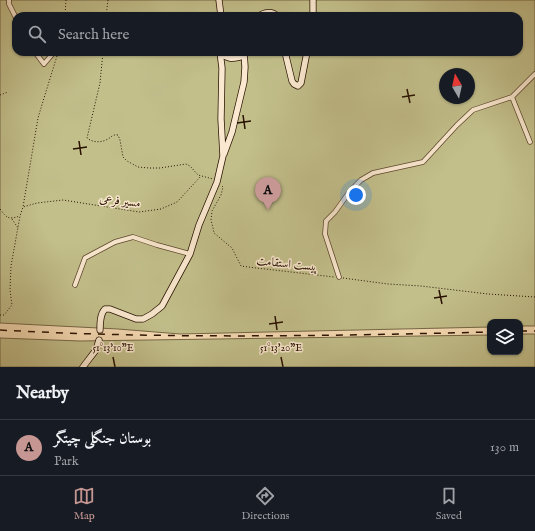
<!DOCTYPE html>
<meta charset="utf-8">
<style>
body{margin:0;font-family:"IM FELL English",Amiri,serif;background:#20242c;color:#f1f3f6}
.controls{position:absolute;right:12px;bottom:12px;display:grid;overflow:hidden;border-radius:8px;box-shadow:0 1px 3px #0004}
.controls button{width:36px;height:36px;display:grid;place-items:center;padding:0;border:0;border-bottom:1px solid #363941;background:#171b24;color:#f1f3f6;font:20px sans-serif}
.compass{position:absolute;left:439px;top:68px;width:36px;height:36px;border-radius:50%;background:#171b24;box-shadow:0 1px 3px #0004;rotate:351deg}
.you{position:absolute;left:356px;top:195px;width:14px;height:14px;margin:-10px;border:3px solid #fff;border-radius:50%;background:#1a73e8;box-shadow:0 0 0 6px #1a73e833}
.badge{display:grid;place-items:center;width:26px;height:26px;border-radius:50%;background:#c59692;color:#111;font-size:13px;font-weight:700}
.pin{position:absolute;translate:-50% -33px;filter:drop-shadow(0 1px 2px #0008)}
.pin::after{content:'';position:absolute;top:21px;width:14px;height:12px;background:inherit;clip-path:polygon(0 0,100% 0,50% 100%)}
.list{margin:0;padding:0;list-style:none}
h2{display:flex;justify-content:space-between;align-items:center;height:52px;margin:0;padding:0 16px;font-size:17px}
h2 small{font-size:13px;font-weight:400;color:#9ea1a6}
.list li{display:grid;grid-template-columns:26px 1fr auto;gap:12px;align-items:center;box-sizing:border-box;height:56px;padding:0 16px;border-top:1px solid #363941}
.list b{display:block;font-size:15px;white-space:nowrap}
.list p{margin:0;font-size:13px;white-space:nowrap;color:#9ea1a6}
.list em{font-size:13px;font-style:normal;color:#9ea1a6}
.icon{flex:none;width:22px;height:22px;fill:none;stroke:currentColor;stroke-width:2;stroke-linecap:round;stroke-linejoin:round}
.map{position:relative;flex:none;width:535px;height:367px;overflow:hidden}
.search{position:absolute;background:#171b24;box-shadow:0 1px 3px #0004;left:12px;right:12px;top:12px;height:44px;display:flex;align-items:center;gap:10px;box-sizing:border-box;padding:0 14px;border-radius:12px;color:#9ea1a6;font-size:15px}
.sheet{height:108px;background:#171b24}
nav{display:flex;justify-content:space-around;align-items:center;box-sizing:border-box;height:56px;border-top:1px solid #363941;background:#171b24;font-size:11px;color:#9ea1a6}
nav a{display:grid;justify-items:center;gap:2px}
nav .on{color:#c59692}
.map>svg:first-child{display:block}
.green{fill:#c2bf8b;stroke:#766846;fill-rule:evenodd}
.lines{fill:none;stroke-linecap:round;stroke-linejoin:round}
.street-casing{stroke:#5d452e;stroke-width:5.5}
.secondary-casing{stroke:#291200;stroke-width:7}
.path{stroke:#291200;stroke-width:1;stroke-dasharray:1 2;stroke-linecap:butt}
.street{stroke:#fae9d0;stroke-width:4}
.secondary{stroke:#fae9d0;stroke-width:5.5}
.rail{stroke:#291200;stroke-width:1.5;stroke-dasharray:7 7;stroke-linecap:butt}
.ticks{fill:none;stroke:#291200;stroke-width:1.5}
.labels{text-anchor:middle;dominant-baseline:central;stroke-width:3;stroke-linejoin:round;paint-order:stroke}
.street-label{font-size:12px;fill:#291200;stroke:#fae9d0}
.ticks-label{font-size:10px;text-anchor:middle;fill:#291200;stroke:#fae9d0;stroke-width:3;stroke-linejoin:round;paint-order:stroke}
</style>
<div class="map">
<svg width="535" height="367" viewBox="0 0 535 367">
<rect width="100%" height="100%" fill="#f8ddb6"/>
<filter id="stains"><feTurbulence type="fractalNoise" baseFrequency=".005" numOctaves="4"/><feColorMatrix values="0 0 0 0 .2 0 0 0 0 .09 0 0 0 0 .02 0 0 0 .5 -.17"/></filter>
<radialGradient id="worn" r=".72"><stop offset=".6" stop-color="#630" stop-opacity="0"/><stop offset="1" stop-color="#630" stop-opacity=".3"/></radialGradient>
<path class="green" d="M0,0H535V326H520V322H490V327L180,334L118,329L0,323ZM16,16H519V52H16ZM445,74H469V98H445Z
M520,334H535V367H0V338L80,341L490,335V352H520Z"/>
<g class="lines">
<defs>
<path id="street" d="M9,0V4L16,18
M35,52L44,64L54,52
M512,97L530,142
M339,277L325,234L326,221L335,212L350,191L361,180L373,173L423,162L457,125L473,110L512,97L535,74
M75,285L85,258L115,242L133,237L157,245L190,254"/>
<path id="secondary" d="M219,0L221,16
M259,16C264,12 272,11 277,16
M313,16V0
M285,52L292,81L294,84L298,86L301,83L307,52
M220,53C228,59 231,59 240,57L244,52
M224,154L232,132L244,82L245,67L244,52
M100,330C100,323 100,314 105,309H110L136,319H143L152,314L162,306L190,254L199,225L217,182L223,156L221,119L222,68L220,52
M83,367L86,363L96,350L99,340"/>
</defs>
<use href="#street" class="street-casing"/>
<use href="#secondary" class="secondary-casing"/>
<path class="path" d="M65,16L66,0
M106,16L108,0
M103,52L100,83L87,138C92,142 99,143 106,140C111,138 112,134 118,135L120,140L123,157L127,161L138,167L149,168H160L186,164L190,166L198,175L213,179
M57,56L44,98L38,118L23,207L37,203L63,200L139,212L161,209L177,202L201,176
M0,95L8,92
M222,186L223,187L221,195L212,211L211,220L213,228L214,233L232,248L241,266L248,267L334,277
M0,209C7,218 8,220 20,216
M12,219L18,228
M343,278L388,284L421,286L488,294L535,297
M0,315H4L12,305L10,290L11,266L20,216L23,207"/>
<use href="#street" class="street"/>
<use href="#secondary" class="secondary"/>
<path class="rail" d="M0,330C163,339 327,336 490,332
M520,331H535"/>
</g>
<path class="ticks" d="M407,89L410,103M402,97L415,95M243,115L245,129M237,123L251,121M79,141L81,155M73,149L87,147M439,290L442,304M434,298L447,296M275,316L277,330M269,324L283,322M113,357L115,367M281,357L283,367"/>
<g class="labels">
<g class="street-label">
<text transform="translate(120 201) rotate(7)">مسیر فرعی</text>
<text transform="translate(287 264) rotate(6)">پیست استقامت</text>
</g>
</g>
<g class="ticks-label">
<text x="113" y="351">51°13'10"E</text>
<text x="281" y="351">51°13'20"E</text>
</g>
<rect width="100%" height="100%" filter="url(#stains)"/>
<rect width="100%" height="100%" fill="url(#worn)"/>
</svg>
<div class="controls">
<button><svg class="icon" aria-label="layers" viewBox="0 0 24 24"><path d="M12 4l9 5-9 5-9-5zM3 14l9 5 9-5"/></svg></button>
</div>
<svg class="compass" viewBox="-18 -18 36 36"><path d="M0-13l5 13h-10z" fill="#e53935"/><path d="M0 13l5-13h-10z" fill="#9ea1a6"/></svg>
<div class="you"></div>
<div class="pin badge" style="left:268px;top:210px">A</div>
<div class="search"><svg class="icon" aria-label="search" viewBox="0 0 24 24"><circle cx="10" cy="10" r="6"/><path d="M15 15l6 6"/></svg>Search here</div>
</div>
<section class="sheet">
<h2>Nearby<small></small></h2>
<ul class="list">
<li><span class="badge">A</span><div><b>بوستان جنگلی چیتگر</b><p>Park</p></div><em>130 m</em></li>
</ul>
</section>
<nav>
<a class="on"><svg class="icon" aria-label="map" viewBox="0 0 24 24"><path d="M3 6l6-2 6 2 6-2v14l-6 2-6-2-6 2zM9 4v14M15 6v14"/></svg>Map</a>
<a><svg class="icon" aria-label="directions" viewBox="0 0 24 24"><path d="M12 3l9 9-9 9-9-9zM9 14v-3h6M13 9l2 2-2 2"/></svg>Directions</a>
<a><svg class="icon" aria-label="saved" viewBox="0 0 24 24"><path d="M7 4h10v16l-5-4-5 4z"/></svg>Saved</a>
</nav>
